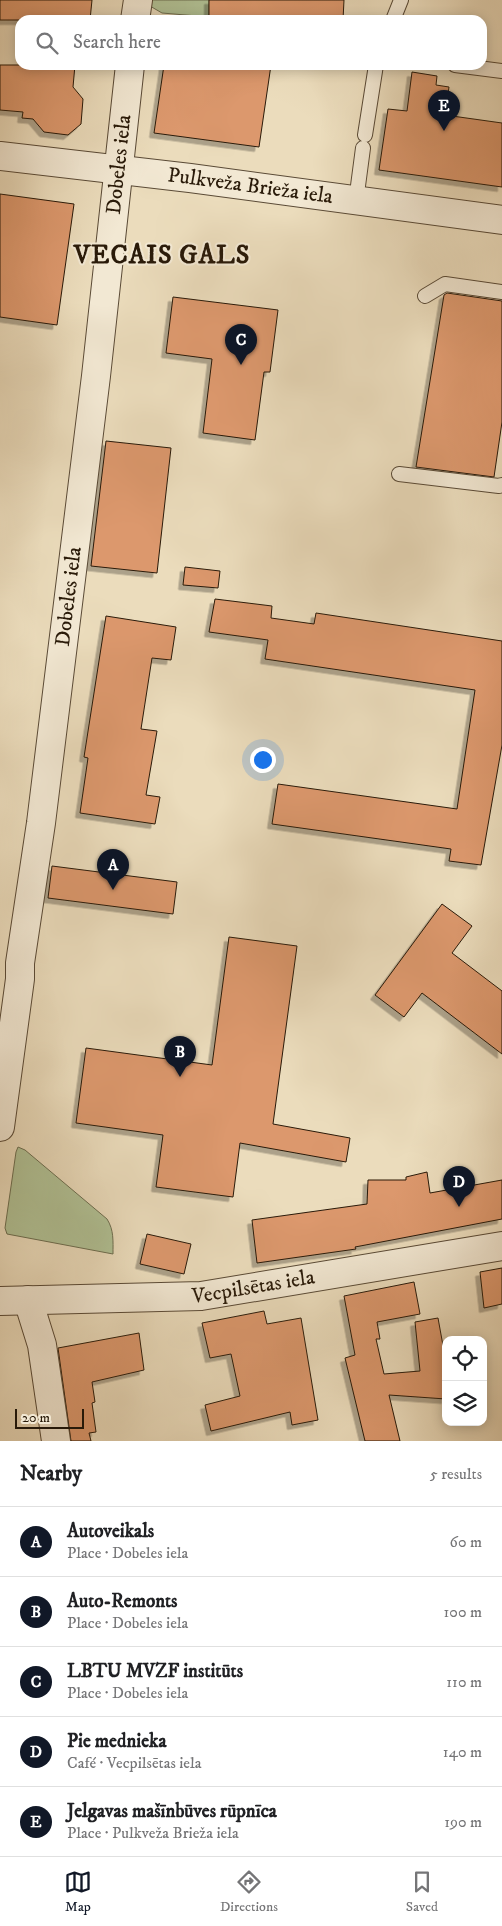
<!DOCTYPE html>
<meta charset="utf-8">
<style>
body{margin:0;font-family:"IM FELL DW Pica",serif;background:#f2f2f2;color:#202124}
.controls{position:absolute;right:15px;bottom:15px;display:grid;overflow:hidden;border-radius:10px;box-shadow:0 2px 12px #0003}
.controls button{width:45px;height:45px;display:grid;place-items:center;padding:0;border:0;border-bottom:1px solid #e0e0e0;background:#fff;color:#202124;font:25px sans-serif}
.scale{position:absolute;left:15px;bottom:12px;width:69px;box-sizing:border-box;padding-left:5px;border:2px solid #291a09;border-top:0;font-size:14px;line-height:18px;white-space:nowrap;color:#291a09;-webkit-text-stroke:4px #f2e8d3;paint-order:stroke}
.you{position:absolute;left:262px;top:759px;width:18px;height:18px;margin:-12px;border:4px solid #fff;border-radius:50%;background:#1a73e8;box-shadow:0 0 0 8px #1a73e833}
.badge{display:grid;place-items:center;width:32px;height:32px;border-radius:50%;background:#111827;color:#fff;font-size:16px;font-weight:700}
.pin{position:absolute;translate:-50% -41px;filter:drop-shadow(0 1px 2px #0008)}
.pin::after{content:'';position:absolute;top:26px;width:18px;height:15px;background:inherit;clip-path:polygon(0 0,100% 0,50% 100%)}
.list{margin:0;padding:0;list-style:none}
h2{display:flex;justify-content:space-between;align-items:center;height:65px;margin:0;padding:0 20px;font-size:21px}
h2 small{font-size:16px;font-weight:400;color:#757577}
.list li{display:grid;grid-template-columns:32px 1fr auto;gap:15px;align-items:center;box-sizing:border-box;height:70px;padding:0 20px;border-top:1px solid #e0e0e0}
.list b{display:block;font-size:19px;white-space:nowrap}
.list p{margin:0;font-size:16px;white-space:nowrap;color:#757577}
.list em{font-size:16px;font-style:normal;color:#757577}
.icon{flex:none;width:28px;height:28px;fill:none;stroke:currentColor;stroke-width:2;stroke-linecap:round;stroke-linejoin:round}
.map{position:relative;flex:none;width:502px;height:1441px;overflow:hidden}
.search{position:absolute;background:#fff;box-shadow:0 2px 12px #0003;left:15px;right:15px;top:15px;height:55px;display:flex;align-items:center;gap:12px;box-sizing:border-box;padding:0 18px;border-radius:15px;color:#757577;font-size:19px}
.sheet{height:415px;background:#fff}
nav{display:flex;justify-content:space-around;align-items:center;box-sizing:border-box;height:70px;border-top:1px solid #e0e0e0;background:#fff;font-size:14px;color:#757577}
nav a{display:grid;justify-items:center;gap:2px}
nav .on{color:#111827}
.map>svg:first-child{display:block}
.green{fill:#b1c296;stroke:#6d6e50}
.building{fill:#dc986d;stroke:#291a09;filter:url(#shadow)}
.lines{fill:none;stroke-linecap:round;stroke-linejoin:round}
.service-casing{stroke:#5a4a36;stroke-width:16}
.minor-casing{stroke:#5a4a36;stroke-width:30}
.tertiary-casing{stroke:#5a4a36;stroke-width:30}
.service{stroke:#f2e8d3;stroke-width:14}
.minor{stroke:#f2e8d3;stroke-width:28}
.tertiary{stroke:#f2e8d3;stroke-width:28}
.labels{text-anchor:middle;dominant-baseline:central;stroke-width:4;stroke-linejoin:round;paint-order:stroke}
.street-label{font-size:21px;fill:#291a09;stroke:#f2e8d3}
.district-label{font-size:26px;font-weight:bold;letter-spacing:1px;fill:#291a09;stroke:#f2e8d3}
</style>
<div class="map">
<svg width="502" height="1441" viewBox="0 0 502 1441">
<defs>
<filter id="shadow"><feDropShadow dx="-4.5" dy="4.5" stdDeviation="0" flood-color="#0004"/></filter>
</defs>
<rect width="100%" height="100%" fill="#ebdcbc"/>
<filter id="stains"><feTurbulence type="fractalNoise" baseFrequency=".004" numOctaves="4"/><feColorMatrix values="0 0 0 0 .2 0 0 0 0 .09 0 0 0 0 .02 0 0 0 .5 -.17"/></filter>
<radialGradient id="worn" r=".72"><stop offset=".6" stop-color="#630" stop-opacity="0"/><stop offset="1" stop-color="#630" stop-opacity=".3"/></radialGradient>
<path class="green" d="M151,0H209V17L162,13L150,6Z
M18,1147L25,1150L107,1219C114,1230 113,1241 113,1254L7,1234L5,1228L16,1152Z"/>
<path class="building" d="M0,0H92L90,20H0Z
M209,0H344L343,20L268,18V20H258L209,17Z
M0,65H75L73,87L83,99L81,124L68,135L44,132L33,119L22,118L23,112L0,110Z
M164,65H271L259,147L154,133Z
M412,72L437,76L436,85L449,87L445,115L502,123V187L379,170L388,109L407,111Z
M0,194L74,204L57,325L0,317Z
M447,293L502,301V422L494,477L416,467L444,295Z
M173,297L278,310L270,372H264L255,440L203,433L212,359L166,353Z
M106,441L171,448L157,573L91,566Z
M185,567L220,571L218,588L183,585Z
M215,599L272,606L271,618L314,624L316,613L502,641V745L481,865L449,861L451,849L272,824L278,784L457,809L475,690L265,659L268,640L209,632Z
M106,616L176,627L171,660L152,658L141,729L157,731L146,795L160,797L155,824L80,813L88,758L84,757Z
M52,866L177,882L173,914L48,898Z
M442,904L472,926L452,953L502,991V1054L422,993L404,1017L375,995Z
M229,937L297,946L273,1124L350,1138L346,1162L240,1143L233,1197L156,1187L163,1135L76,1123L86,1048L212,1065Z
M427,1172L430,1193L502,1180V1219L355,1247L356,1249L257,1263L252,1220L367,1204L368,1180H406V1177Z
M147,1234L191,1244L184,1274L140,1264Z
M502,1268V1304L484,1308L480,1272Z
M414,1282L420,1314L377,1322L380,1339H376L384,1374L420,1371L415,1322L438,1318L446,1362V1399L389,1395L400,1441H365L345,1358L355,1355L344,1296Z
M264,1311L267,1324L301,1318L318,1420L292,1425L290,1412L211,1431L205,1405L240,1396L231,1354L210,1358L202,1323Z
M139,1333L144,1370L92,1382L95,1402L92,1403L96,1432L89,1433L91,1441H71L58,1348Z"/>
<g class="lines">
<defs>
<path id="service" d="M393,20L401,0
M455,65L502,71
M365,135L376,65
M356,201L363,148
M425,296L445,284L502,292
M399,474L499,486L502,485"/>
<g id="minor">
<path d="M28,1300L42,1345L56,1441"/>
<path id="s1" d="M0,1301L201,1296L502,1246"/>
</g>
<g id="tertiary">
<path d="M135,20L138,0"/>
<path id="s2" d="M0,156L190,178L502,220"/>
<path id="s3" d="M0,1127L20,979V963L41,823L96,376L130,65"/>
</g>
</defs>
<use href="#service" class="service-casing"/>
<use href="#minor" class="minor-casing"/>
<use href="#tertiary" class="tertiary-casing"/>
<use href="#service" class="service"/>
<use href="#minor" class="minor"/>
<use href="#tertiary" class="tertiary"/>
</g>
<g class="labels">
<g class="street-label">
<text stroke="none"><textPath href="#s3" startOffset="970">Dobeles iela</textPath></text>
<text stroke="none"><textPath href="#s2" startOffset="252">Pulkveža Brieža iela</textPath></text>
<text stroke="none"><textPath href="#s3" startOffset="535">Dobeles iela</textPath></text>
<text stroke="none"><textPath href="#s1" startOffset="254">Vecpilsētas iela</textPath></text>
</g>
<g class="district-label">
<text x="162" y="255">VECAIS GALS</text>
</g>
</g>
<rect width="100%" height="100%" filter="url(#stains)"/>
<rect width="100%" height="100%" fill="url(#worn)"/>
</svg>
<div class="controls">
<button><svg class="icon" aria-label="locate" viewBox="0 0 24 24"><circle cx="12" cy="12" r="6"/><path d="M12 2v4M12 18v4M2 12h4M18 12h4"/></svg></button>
<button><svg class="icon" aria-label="layers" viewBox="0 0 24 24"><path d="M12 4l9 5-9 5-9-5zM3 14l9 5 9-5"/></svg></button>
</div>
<div class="scale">20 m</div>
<div class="you"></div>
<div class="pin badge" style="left:113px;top:890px">A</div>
<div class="pin badge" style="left:180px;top:1077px">B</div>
<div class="pin badge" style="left:241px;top:365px">C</div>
<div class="pin badge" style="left:459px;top:1207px">D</div>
<div class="pin badge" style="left:444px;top:131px">E</div>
<div class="search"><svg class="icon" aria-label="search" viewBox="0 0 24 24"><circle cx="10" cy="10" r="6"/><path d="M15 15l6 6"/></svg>Search here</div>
</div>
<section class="sheet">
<h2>Nearby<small>5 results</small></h2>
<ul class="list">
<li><span class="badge">A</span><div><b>Autoveikals</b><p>Place · Dobeles iela</p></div><em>60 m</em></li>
<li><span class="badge">B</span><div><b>Auto-Remonts</b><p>Place · Dobeles iela</p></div><em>100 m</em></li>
<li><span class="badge">C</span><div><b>LBTU MVZF institūts</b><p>Place · Dobeles iela</p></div><em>110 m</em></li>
<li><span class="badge">D</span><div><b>Pie mednieka</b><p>Café · Vecpilsētas iela</p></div><em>140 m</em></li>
<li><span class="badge">E</span><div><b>Jelgavas mašīnbūves rūpnīca</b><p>Place · Pulkveža Brieža iela</p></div><em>190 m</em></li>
</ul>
</section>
<nav>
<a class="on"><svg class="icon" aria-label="map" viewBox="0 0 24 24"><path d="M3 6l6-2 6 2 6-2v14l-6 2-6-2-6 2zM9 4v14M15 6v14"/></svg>Map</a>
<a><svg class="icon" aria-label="directions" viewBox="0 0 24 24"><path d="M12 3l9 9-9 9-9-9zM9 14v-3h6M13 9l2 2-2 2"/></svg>Directions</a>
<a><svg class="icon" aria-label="saved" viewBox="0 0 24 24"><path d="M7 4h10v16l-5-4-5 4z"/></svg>Saved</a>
</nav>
